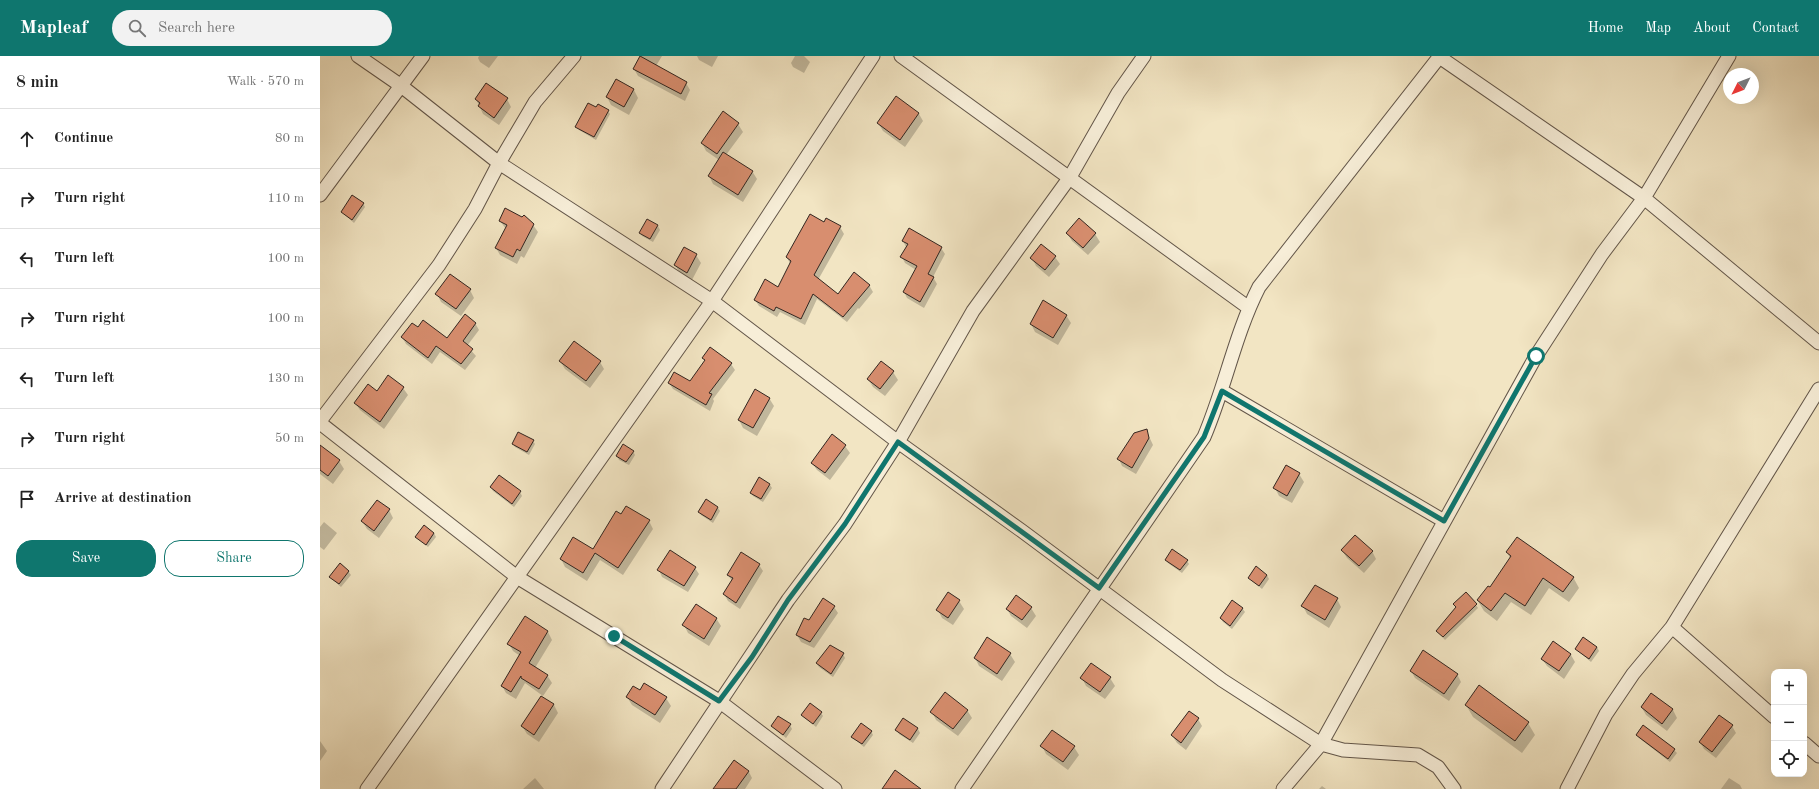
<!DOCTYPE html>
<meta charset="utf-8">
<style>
body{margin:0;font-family:"Old Standard TT",serif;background:#f2f2f2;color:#222}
.controls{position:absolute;right:12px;bottom:12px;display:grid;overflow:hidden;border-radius:8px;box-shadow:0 4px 16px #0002}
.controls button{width:36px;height:36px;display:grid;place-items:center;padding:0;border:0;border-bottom:1px solid #e0e0e0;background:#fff;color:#222;font:20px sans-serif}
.compass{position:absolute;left:1403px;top:12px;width:36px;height:36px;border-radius:50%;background:#fff;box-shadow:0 4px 16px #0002;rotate:228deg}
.stop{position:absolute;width:12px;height:12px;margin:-9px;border:3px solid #0f766e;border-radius:50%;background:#fff}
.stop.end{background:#0f766e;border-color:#fff;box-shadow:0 1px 4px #0008}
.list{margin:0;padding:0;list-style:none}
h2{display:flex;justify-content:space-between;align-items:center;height:52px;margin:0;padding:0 16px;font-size:17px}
h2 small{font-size:13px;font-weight:400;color:#767676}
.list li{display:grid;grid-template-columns:26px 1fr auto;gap:12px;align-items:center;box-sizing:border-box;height:60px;padding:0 16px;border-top:1px solid #e0e0e0}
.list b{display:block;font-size:15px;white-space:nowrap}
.list em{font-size:13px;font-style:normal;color:#767676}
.actions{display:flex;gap:8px;padding:12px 16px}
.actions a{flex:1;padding:9px 0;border:1px solid #0f766e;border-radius:16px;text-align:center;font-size:14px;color:#0f766e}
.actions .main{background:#0f766e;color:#fff}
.icon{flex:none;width:22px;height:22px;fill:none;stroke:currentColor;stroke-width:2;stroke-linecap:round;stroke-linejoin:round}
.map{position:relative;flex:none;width:1499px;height:733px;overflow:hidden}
header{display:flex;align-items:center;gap:24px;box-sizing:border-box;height:56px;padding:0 20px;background:#0f766e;color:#fff}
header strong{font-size:19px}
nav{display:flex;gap:22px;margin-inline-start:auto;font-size:14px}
.search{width:280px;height:36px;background:#f2f2f2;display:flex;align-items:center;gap:10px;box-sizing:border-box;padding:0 14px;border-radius:22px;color:#767676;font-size:15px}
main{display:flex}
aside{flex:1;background:#fff}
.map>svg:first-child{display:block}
.shadow{fill:#0003}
.building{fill:#d88e6f;stroke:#332620}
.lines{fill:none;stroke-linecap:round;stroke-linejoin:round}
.minor-casing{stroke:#635649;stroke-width:15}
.minor{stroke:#f7eed8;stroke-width:13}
.route{stroke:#0f766e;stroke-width:5}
</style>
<header>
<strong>Mapleaf</strong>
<div class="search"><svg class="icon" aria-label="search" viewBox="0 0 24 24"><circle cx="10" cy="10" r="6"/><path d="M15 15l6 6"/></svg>Search here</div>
<nav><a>Home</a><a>Map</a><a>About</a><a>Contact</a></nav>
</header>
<main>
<aside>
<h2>8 min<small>Walk · 570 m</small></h2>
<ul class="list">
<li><svg class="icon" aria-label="ahead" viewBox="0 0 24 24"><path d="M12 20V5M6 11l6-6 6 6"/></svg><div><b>Continue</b></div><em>80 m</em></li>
<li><svg class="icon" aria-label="right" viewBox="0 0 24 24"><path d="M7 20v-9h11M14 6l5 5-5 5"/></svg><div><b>Turn right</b></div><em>110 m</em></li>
<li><svg class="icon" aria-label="left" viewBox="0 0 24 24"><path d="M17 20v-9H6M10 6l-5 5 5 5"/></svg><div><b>Turn left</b></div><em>100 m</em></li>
<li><svg class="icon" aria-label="right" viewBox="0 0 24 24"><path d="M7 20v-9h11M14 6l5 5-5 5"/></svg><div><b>Turn right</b></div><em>100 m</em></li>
<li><svg class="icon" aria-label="left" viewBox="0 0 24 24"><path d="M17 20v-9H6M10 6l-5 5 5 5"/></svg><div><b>Turn left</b></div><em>130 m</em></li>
<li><svg class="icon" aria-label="right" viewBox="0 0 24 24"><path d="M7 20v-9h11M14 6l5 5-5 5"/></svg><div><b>Turn right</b></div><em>50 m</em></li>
<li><svg class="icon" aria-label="arrive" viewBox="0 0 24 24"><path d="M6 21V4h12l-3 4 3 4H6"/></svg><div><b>Arrive at destination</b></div></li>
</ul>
<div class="actions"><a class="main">Save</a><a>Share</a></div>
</aside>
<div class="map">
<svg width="1499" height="733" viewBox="0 0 1499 733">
<rect width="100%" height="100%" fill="#f2e5c3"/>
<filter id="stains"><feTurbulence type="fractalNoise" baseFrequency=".005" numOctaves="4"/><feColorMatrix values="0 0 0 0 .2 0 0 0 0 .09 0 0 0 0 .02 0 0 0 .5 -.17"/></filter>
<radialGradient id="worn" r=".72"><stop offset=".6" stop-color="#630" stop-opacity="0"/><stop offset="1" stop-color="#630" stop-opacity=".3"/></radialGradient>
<path class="shadow" d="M159,0H178L169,12L160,6L158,2Z
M321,0H342L336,10L366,27L370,34L365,45L318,20L314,13Z
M377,0H398L392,11L379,4Z
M475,0H484L490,6L484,17L473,11L471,7Z
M296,24L314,34L318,42L309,59L291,49L287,41Z
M576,42L599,58L603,65L585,91L563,75L558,67Z
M156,43H187L191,51L179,69L163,58Z
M277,52L288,55L290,58L276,84L259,74L257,71Z
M418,68L423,76L406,99L432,115L437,123L423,146L393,128L389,120L399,104L386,95L382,87Z
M43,147L45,151L34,167L22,156Z
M327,164L338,170L340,174L333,186L322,180L320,177Z
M759,164L775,178L780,186L768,199L752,185L747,177Z
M180,165L213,169L218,176L204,202L201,200L197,208L180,199L176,192L186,173Z
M505,167L520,171L524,178L498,224L518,239L549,229L553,236L539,253L538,252L527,266L497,243L485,269L460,256L457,261L439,250L435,244L459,232L470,208L467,201Z
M583,185L621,192L625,198L613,221L617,228L604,252L587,242L584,236L596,214L585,207L582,201L586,191Z
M376,199L381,207L372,224L360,217L355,209Z
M735,201L740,208L729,221L716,210L712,202Z
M150,234L154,242L141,260L121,246L117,238Z
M746,259L751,267L738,289L715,276L711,268Z
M155,267L159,274L147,290L156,300L145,314L120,296L112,308L86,288L82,281L98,273L127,284Z
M383,302L411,308L415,314L393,343L394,345L390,355L353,333L349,327L371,326L385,306Z
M240,305L280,306L284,313L270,332L245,313Z
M573,316L578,324L565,340L553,331L548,323Z
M68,321L83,332L88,339L64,373L40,354L35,347L57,336Z
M449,342L454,350L437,380L423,372L419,364Z
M826,374L833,389L816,418L802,410L799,403Z
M213,385L215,388L209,399L195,391L193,388Z
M525,390L530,397L510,424L497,414L492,407Z
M313,395L315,399L309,409L299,404L297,400Z
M0,400L19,405L24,413L13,428L0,418Z
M979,418L984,426L972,447L959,440L955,432Z
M440,423L450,429L452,432L443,446L433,440L431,437Z
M171,431L200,436L202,440L194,451L173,435Z
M386,444L398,452L400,455L393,467L381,459L379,456Z
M69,454L73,462L59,482L47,473L42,465Z
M302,460L329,465L333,473L303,519L280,504L267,525L245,511L241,503L274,495Z
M4,466L17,477L4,494L0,491V471Z
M114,477L116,481L108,491L96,481Z
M1022,494L1052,495L1056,503L1044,517L1027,502Z
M1187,496L1253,521L1259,532L1249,546L1229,532L1211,559L1191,546L1177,565L1164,555L1158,545L1170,533L1190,502Z
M846,504L867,505L869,508L862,517L848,507Z
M439,509L443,515L420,553L408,545L404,538L412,525L408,519Z
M375,512L379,518L368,536L342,521L339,514Z
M28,515L31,519L21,531L10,521Z
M947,519L949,523L942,533L929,522Z
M1017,543L1021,551L1009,572L987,558L983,550Z
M639,545L644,553L633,569L622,562L618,554Z
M1134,548L1156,549L1158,552L1125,584L1117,575L1136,552Z
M514,551L518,557L494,592L481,586L477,579L489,565Z
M711,552L716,560L707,572L691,560L687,553Z
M922,552L925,556L912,573L903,566L901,562Z
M205,562L228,576L232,584L215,612L227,619L232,627L223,640L205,627L196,643L186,637L182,630L200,600L193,595L189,588Z
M396,562L401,570L389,590L368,577L364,569Z
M1277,591L1279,595L1271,606L1256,593Z
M523,598L525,602L513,621L499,611L497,608Z
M690,598L695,606L682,625L659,610L655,602Z
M1251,599L1255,606L1244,623L1227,610L1222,603Z
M1091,615L1137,618L1141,626L1129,645L1095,622Z
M762,622H790L795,630L785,643L766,630Z
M320,636L346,642L351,650L340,667L312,649L307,641Z
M1332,638L1353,654L1357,662L1347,675L1326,659L1322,652Z
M221,641L234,649L238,657L219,686L207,678L202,670Z
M1146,649L1208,667L1215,679L1202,697L1153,661Z
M647,654L652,662L638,680L616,664L612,656Z
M501,657L503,660L496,671L482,659Z
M878,663L882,670L866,694L857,687L852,679Z
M584,664L598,673L600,677L593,687L579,678L577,674Z
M470,669L472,673L466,682L452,670Z
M1412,670L1416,677L1396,702L1384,693L1380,686Z
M1323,671L1354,694L1357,697L1350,706L1319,682L1317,679Z
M551,675L553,679L544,691L532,681Z
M0,685L7,695L0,705Z
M722,690L754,691L759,699L748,714L726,698Z
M414,705L429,716L432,722L425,733H397Z
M215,722L224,733H203Z
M1409,722L1420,729L1422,733H1401Z
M1002,730L1006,733H999Z"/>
<path class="building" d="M320,0L367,26L361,38L313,13Z
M296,23L314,33L304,51L286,41Z
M166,27L188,42L174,62L158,50L160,47L155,43Z
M576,40L599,57L580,84L557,67Z
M268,47L276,51L278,48L289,54L274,81L255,71Z
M403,55L419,67L397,98L381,87Z
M403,96L433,115L418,139L388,120Z
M32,139L44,147L32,164L21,156Z
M185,152L202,161L204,159L214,168L200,195L197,193L193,201L175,192L187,169L179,165Z
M490,158L504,166L506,162L521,170L494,219L518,238L534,216L550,229L523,261L493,238L481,263L456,251L454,255L434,244L445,223L458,231L471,205L466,201Z
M759,162L776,177L763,192L746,177Z
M327,163L338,169L330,183L319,177Z
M589,172L622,191L608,218L614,221L600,246L583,236L597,210L580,201L588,188L582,185Z
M721,188L736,200L725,214L710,202Z
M364,191L377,198L367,217L354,209Z
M130,218L151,233L136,253L115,238Z
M723,244L747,259L733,282L710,268Z
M145,258L156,267L143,285L153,293L141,308L116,290L108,302L81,281L92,267L98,271L103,264L127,282Z
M254,285L281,305L266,325L239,305Z
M390,291L412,307L389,337L392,338L386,349L348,327L354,316L370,325L385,304L382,302Z
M561,305L574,315L560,333L547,323Z
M68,319L84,331L60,366L34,347L48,328L57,335Z
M435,333L450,342L433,372L418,364Z
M827,373L829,382L812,412L797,403L814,377Z
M198,376L214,384L207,396L192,388Z
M512,378L526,389L505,417L491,407Z
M303,388L314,395L306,406L296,400Z
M0,389L20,404L8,420L0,414Z
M966,409L980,417L967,440L953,432Z
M179,419L201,435L192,448L170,431Z
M439,421L450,428L441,443L430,437Z
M386,443L398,451L391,464L378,456Z
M57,444L70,453L54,475L41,465Z
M306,450L330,464L298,512L275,497L263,517L240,503L253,481L273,493L296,455L301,458Z
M104,469L114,477L106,489L95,481Z
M1035,479L1053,495L1039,510L1021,494Z
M1197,481L1254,521L1243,536L1223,522L1205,550L1185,537L1171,555L1157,544L1168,530L1170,531L1191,500L1186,496Z
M852,493L868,504L860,514L845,504Z
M350,494L376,511L364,530L337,514Z
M421,496L440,508L416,547L403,538L413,522L407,519Z
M20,507L29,515L19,528L9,521Z
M936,510L947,519L939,530L928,522Z
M995,529L1018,542L1005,564L981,550Z
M628,536L640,544L628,562L616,554Z
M1146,536L1157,548L1123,581L1116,575L1136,551L1133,548Z
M696,539L712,551L702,564L686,553Z
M503,542L515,550L490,586L476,579L484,562L489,564Z
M912,544L923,552L910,570L900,562Z
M376,548L397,562L384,583L362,569Z
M205,560L228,575L209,607L228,619L219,633L201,622V620L191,636L181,630L201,596L187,588Z
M667,581L691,597L677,618L654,602Z
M1263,581L1277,591L1269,603L1255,593Z
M1233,585L1251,598L1239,615L1221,603Z
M510,589L524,597L511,618L496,607Z
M1103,594L1138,618L1124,638L1090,615Z
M771,607L791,621L780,636L760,622Z
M324,627L347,641L335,659L306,641L313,630L320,634Z
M1159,629L1209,666L1195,685L1145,649Z
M625,636L648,654L633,673L610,656Z
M1331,637L1353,653L1342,668L1321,651Z
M221,640L234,648L214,679L201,670Z
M490,647L502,656L493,668L481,659Z
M869,655L879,662L861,687L851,679Z
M1399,659L1413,669L1392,696L1379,686Z
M458,660L471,668L463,679L451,670Z
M583,662L598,672L590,684L575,674Z
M541,667L552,675L542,688L531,681Z
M1323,669L1355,693L1348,703L1316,679Z
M732,674L755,690L743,706L720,690Z
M414,704L429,715L416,733H393Z
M575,714L601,733H562Z"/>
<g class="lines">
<defs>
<path id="minor" d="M38,0L80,29L179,107L392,245L578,386L702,475L902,624L1001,688L1023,694L1098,699L1118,711L1134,733
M581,0L929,252
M1118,0L1324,142L1499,287
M0,139L103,0
M902,335L1124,465
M0,365L119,209L155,153L179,107L215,46L254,0
M0,367L197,521L399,645L515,733
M1352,571L1454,661
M1484,687L1499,700
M47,733L392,245L553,0
M342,733L468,544L525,468L578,386L653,255L750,121L798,37L824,0
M642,733L884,381C905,332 915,278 939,231L1120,0
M963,733L1001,688L1216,300L1282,198L1324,142L1409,0
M1247,733L1286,658L1313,618L1352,571L1499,333"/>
</defs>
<use href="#minor" class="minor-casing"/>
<use href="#minor" class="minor"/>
</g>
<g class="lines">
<path class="route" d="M294,580L399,645L432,601L468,544L525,468L578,386L779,532L884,381L902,335L1124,465L1216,300"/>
</g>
<rect width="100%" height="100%" filter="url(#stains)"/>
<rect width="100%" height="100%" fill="url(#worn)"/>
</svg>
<div class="controls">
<button>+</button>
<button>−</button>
<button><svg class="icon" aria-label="locate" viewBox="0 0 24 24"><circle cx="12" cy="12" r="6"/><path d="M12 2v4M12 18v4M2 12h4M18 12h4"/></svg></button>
</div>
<svg class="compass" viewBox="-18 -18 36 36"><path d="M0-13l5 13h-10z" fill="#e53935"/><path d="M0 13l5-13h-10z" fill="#767676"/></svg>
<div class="stop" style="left:1216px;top:300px"></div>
<div class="stop end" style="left:294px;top:580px"></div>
</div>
</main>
